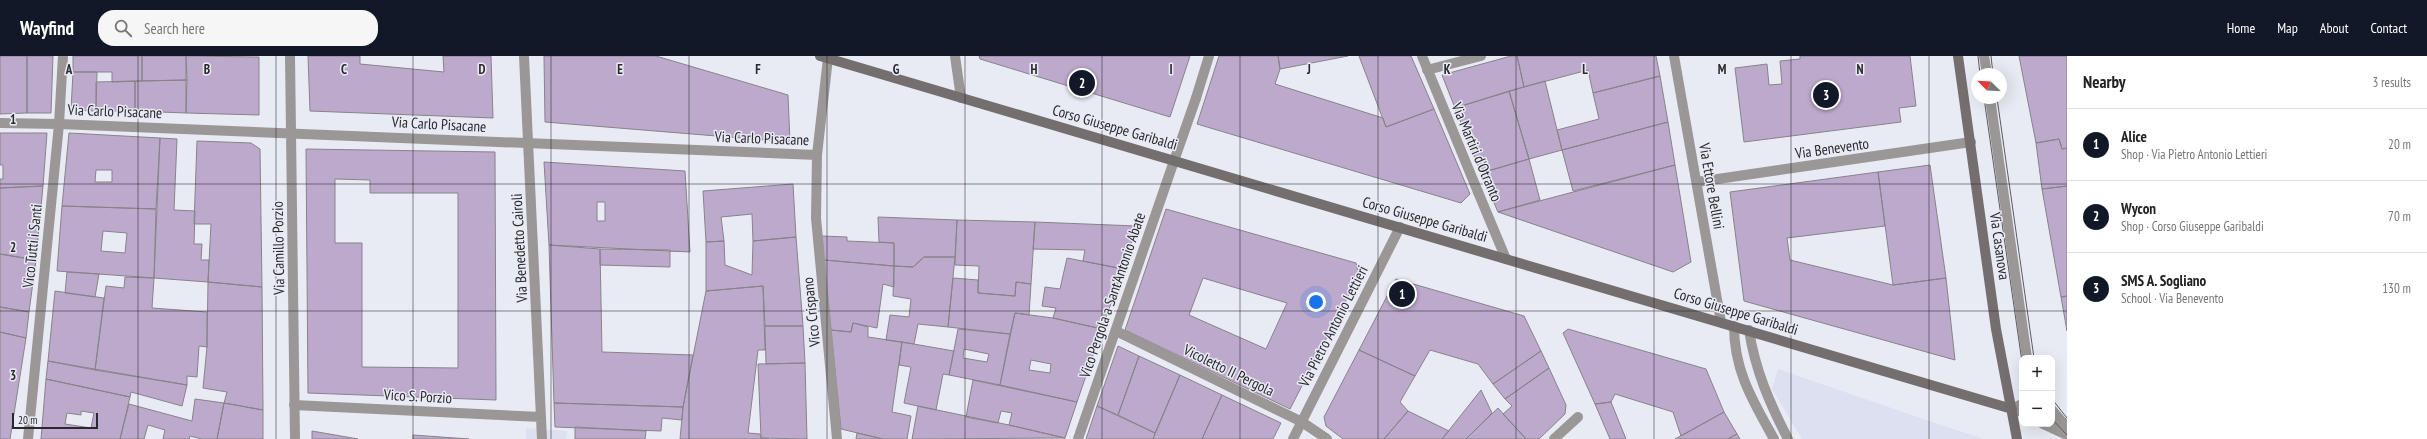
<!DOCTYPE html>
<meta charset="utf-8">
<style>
body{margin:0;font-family:"PT Sans Narrow",sans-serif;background:#f6f6f6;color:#222}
.controls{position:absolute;right:12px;bottom:12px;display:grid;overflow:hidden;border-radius:8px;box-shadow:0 4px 16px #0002}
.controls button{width:36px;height:36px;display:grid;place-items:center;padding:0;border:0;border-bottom:1px solid #e0e0e0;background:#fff;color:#222;font:20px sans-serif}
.compass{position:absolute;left:1971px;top:12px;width:36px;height:36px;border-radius:50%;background:#fff;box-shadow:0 4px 16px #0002;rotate:294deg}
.scale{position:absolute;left:12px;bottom:10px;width:86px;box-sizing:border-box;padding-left:4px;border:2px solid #29292d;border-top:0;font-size:11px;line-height:14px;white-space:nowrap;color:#29292d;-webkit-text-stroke:3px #e9ebf4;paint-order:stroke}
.you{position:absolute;left:1316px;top:246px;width:14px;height:14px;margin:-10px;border:3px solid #fff;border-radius:50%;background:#1a73e8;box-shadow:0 0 0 6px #1a73e833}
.badge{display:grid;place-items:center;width:26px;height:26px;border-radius:50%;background:#111827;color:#fff;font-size:13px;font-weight:700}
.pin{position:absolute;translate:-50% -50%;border:2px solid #fff;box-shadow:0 1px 4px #0006}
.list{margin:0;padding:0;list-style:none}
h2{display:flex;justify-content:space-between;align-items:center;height:52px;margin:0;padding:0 16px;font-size:17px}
h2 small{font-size:13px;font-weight:400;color:#767676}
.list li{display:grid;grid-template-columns:26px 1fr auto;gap:12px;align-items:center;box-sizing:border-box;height:72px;padding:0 16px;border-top:1px solid #e0e0e0}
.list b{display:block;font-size:15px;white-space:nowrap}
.list p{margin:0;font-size:13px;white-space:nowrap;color:#767676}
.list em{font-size:13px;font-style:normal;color:#767676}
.icon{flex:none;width:22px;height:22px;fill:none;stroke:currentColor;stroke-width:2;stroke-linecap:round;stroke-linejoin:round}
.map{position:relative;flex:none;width:2067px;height:383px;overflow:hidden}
header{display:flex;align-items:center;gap:24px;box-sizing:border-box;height:56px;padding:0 20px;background:#111827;color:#fff}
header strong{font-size:19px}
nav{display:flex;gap:22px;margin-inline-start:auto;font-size:14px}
.search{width:280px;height:36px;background:#f6f6f6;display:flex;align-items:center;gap:10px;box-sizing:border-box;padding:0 14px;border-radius:16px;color:#767676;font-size:15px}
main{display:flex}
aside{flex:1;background:#fff}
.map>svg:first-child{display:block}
.built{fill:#dce0f0}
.building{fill:#bda9cc;stroke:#87838a;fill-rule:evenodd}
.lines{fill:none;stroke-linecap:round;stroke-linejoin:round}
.service{stroke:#9b9797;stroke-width:10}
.pedestrian{stroke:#9b9797;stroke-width:10}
.minor{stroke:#9b9797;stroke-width:10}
.tertiary{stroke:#9b9797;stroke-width:10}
.secondary{stroke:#756e6f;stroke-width:10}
.tram{stroke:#5b5c61;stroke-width:1}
.grid{fill:none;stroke:#29292d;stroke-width:1;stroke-opacity:0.55}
.labels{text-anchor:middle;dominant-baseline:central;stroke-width:3;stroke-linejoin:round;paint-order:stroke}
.street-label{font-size:15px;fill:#29292d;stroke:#e9ebf4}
.grid-label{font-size:13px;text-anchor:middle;font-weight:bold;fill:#29292d;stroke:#e9ebf4;stroke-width:3;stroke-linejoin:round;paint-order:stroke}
</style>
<header>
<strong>Wayfind</strong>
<div class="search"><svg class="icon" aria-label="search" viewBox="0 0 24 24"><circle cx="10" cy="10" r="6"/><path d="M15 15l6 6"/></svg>Search here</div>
<nav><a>Home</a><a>Map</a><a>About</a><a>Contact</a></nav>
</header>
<main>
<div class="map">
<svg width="2067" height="383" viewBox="0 0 2067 383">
<rect width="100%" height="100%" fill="#e9ebf4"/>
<path class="built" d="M1778,313L1932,366L1984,383H1802L1772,333Z
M526,372L567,375L566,383H526Z"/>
<path class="building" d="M0,0H27V57L0,58Z
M27,0H53L51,57H27Z
M73,0H142V25L112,26V16H73Z
M142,0H186L187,24L142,25Z
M186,0L259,1V59L186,57Z
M308,0H360V8L444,16L443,0H491L493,62L310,55Z
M544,0H656L788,39L790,86L545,66Z
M979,0H1190L1170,61L980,3Z
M1219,0H1278L1280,13L1275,28L1383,62L1386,71L1434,53L1470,138L1461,147L1197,68Z
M1278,0H1348L1280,13Z
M1359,0H1411L1434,53L1386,71Z
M1511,0H1517L1524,31L1455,52L1442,19Z
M1517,0H1656L1660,20L1593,37L1588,14L1524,31Z
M1800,0H1910L1916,50L1899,52L1901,66L1744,86L1735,12L1767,8L1769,29L1782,28L1780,5L1800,3Z
M2019,0H2067V92L2062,93L2059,83L2036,87Z
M73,16H97L96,55L71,54Z
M1660,20L1668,66L1562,94L1557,74L1599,63L1593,37Z
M187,24L186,57L135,55V25Z
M135,25V55H96V26Z
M1545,25L1562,94L1529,103L1509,35Z
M1509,35L1529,103L1481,117L1455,52Z
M1668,66L1675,109L1573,135L1562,94Z
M0,77H47L43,130L0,132V123H3V109H0Z
M69,77L160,82L156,153L62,150ZM96,114H112V126H95Z
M160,82L177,83L174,154L195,155L194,188H202L201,204H209L208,226L154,222Z
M2059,83L2062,93L2067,92V130L2042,133L2036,87Z
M197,85L251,87L260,93L262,231L208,226L211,168H194Z
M306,93L495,96L496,344L308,337Z
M1529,103L1540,144L1498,156L1481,117Z
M544,106L685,115L690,196L549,189ZM597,146H605V165H597Z
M1675,109L1691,206L1673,216L1498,156Z
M1930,109L1946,222L1893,229L1878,116Z
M1878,116L1885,170L1787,182L1790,204L1893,229L1946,222L1955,304L1744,245L1730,136Z
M335,123L370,124V137H458V312L362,311V187H335Z
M793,128L796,181L753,185L752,158L721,161L724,185L706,186L703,135Z
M43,130L36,204L0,198V132Z
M2067,130V240L2061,241L2042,133Z
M62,150L156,153L154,222L57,215ZM103,175L127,177L125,197L101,195Z
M1166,153L1356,207L1359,219L1290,353L1125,274ZM1203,222L1287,247L1266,293L1189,259Z
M878,161L957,164L955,201H924L913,211L894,210V187L879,186Z
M957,164L1035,166L1031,228L1016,226L1015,240L978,237L979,210L955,209Z
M1035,166L1137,170L1123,213L1083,205L1085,194L1033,193Z
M822,180L847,181V185L894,187V210L824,204Z
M796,181L803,270H765L763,230L706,235V186L724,185L725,209L752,219L753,185Z
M549,189L600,193L602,296L693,299L683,351L554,347Z
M600,193L670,194V211L600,209Z
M0,198L36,204L29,256L0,251Z
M924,201H955L948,271L918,268L914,288L886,284L890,259L909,261L911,243L893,240L894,210L913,211Z
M1067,202L1123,213L1102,273L1053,262L1056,252L1042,250L1045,231L1060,233Z
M824,204L894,210V231L883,228L877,272L853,267L851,276L831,274Z
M67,216L99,218L95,241L65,237Z
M125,221L154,222L152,252L207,256V291L199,290L197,321L187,320V329L95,314L106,230L124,232Z
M953,222L978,224V237L1015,240L1016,226L1031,228L1029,259L1015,257L1010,278L948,271Z
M1396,223L1524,260L1541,295L1493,328L1478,308L1430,294L1415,320L1359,294Z
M208,226L262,231L263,354L224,347L227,336L203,332L207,291Z
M763,230L765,294H758L748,377L760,378L761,382L769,383H680L683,351L706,235Z
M55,235L104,242L95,314L48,305Z
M2067,240V275L2061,241Z
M0,251L29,256L26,282L0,276Z
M1015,257L1053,262L1102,273L1077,346L1000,329ZM1031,304L1051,308L1050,317L1029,314Z
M853,267L868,271V281L902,286L892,356L911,360L907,383H883L841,373L831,274L851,276Z
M765,270H803L805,307L766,308Z
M958,273L1010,278L1000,329L949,319ZM964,293L989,298L987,306L963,302Z
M1568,273L1706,313L1724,356L1681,380L1673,356L1615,338L1611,346L1595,348L1563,277Z
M0,276L26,282L10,383H0Z
M902,286L954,295L949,319L943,318L936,354L904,347L911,311L899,309Z
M1118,290L1139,300L1118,359L1097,350Z
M1359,294L1415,320L1400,346L1408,355L1384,383H1343L1326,370L1324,361Z
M1541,295L1549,312L1505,343L1493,328Z
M1139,300L1180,319L1155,377L1118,359Z
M48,305L187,329L182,350L131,336L130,341L46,323Z
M805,307L807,383L761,382L758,308Z
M1549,312L1566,349L1565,358L1539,383H1526L1503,358L1512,350L1505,343Z
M1180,319L1222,339L1202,383H1153Z
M46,323L130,341L120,383H41ZM81,355L94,357L91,372L65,368L67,357L81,359Z
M973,324L1077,346L1065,382L1009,369L1012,357L1001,355L998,367L966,361Z
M1481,334L1492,357L1466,383H1442Z
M1222,339L1281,367L1273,383H1202Z
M195,343L224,347L217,383H202L190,380L189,383H163L165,374L148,369L144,383H120L129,348L192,365Z
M1611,346L1626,383H1610L1595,348Z
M224,347L263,354V383H217Z
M554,347L683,351L682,364L662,362L661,375L555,371Z
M918,350L1009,369L1065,382L912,383Z
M1097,350L1155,377L1153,383H1086Z
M1498,352L1526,383H1469L1467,382Z
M1408,355L1449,375L1442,383H1384Z
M1724,356L1737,378L1728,383H1675Z
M575,371L646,375L645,383H575Z
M312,375L358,383H312Z
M857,377L883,383H856Z
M1737,378L1740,383H1728Z
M413,379L469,383H413Z"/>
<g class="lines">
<path class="service" d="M1422,0L1478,136
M1984,0L1987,18
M1427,14L1481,0
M1196,42L1209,0
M1990,42L2027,302
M0,67L59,68
M1734,270C1734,315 1753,345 1774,383
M1749,274C1755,314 1770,348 1788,383
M1116,275L1302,366L1327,383
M2012,353L2022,348
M2052,354L2065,369
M2043,368L2067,379
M28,383L59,68L63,0
M1078,383L1174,105
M1554,383L1578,361"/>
<path class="pedestrian" d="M524,0L542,383
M817,99L816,162L837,383
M1174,105L1196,42
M1478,136L1506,203
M294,349L541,361"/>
<path class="minor" d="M290,0L295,383
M955,0L961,42
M1674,0L1721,266
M59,68L817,99L828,2
M1697,126L1971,86
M1293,383L1400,171"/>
<path class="tertiary" d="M2012,353L2022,356
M2052,364L2067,368"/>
<path class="secondary" d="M820,0L2012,353
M1958,0L1996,273L2017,383"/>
<path class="tram" d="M1978,0L1980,18
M1991,0L1993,18
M1984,42L2022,306
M1997,42L2034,302
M2052,343L2067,362
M2052,363L2067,379"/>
</g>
<path class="grid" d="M138,0V383M276,0V383M413,0V383M551,0V383M689,0V383M827,0V383M965,0V383M1102,0V383M1240,0V383M1378,0V383M1516,0V383M1654,0V383M1791,0V383M1929,0V383M0,128H2067M0,255H2067"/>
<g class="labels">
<g class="street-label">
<text transform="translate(115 55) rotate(2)">Via Carlo Pisacane</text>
<text transform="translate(439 68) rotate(3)">Via Carlo Pisacane</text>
<text transform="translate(1115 71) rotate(16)">Corso Giuseppe Garibaldi</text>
<text transform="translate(762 82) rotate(2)">Via Carlo Pisacane</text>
<text transform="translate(1832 92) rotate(-8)">Via Benevento</text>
<text transform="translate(1477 96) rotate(67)">Via Martiri d'Otranto</text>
<text transform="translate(1712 130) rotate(80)">Via Ettore Bellini</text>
<text transform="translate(1425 163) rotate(16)">Corso Giuseppe Garibaldi</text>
<text transform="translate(32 190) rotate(-84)">Vico Tutti i Santi</text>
<text transform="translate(2000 190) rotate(82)">Via Casanova</text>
<text transform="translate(278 192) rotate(-91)">Via Camillo Porzio</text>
<text transform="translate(519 192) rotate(-93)">Via Benedetto Cairoli</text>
<text transform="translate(1112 239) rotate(-71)">Vico Pergola a Sant'Antonio Abate</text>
<text transform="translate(1736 255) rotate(17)">Corso Giuseppe Garibaldi</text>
<text transform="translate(811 256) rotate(-96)">Vico Crispano</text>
<text transform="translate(1333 270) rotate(-63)">Via Pietro Antonio Lettieri</text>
<text transform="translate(1229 314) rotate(26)">Vicoletto II Pergola</text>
<text transform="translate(418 340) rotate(3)">Vico S. Porzio</text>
</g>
</g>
<g class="grid-label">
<text x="69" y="18">A</text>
<text x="207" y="18">B</text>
<text x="344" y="18">C</text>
<text x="482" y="18">D</text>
<text x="620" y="18">E</text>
<text x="758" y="18">F</text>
<text x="896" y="18">G</text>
<text x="1034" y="18">H</text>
<text x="1171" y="18">I</text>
<text x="1309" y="18">J</text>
<text x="1447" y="18">K</text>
<text x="1585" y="18">L</text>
<text x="1722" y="18">M</text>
<text x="1860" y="18">N</text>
<text x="13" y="68">1</text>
<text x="13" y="196">2</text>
<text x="13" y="324">3</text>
</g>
</svg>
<div class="controls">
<button>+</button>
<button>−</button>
</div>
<svg class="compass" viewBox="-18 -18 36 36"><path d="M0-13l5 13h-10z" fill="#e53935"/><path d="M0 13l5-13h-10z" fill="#767676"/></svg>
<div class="scale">20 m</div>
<div class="you"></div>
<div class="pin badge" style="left:1402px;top:238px">1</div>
<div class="pin badge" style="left:1082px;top:27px">2</div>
<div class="pin badge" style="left:1826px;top:39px">3</div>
</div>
<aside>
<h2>Nearby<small>3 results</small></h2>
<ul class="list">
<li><span class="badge">1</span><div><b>Alice</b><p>Shop · Via Pietro Antonio Lettieri</p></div><em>20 m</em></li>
<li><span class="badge">2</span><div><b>Wycon</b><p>Shop · Corso Giuseppe Garibaldi</p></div><em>70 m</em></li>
<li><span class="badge">3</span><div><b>SMS A. Sogliano</b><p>School · Via Benevento</p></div><em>130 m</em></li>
</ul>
</aside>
</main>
